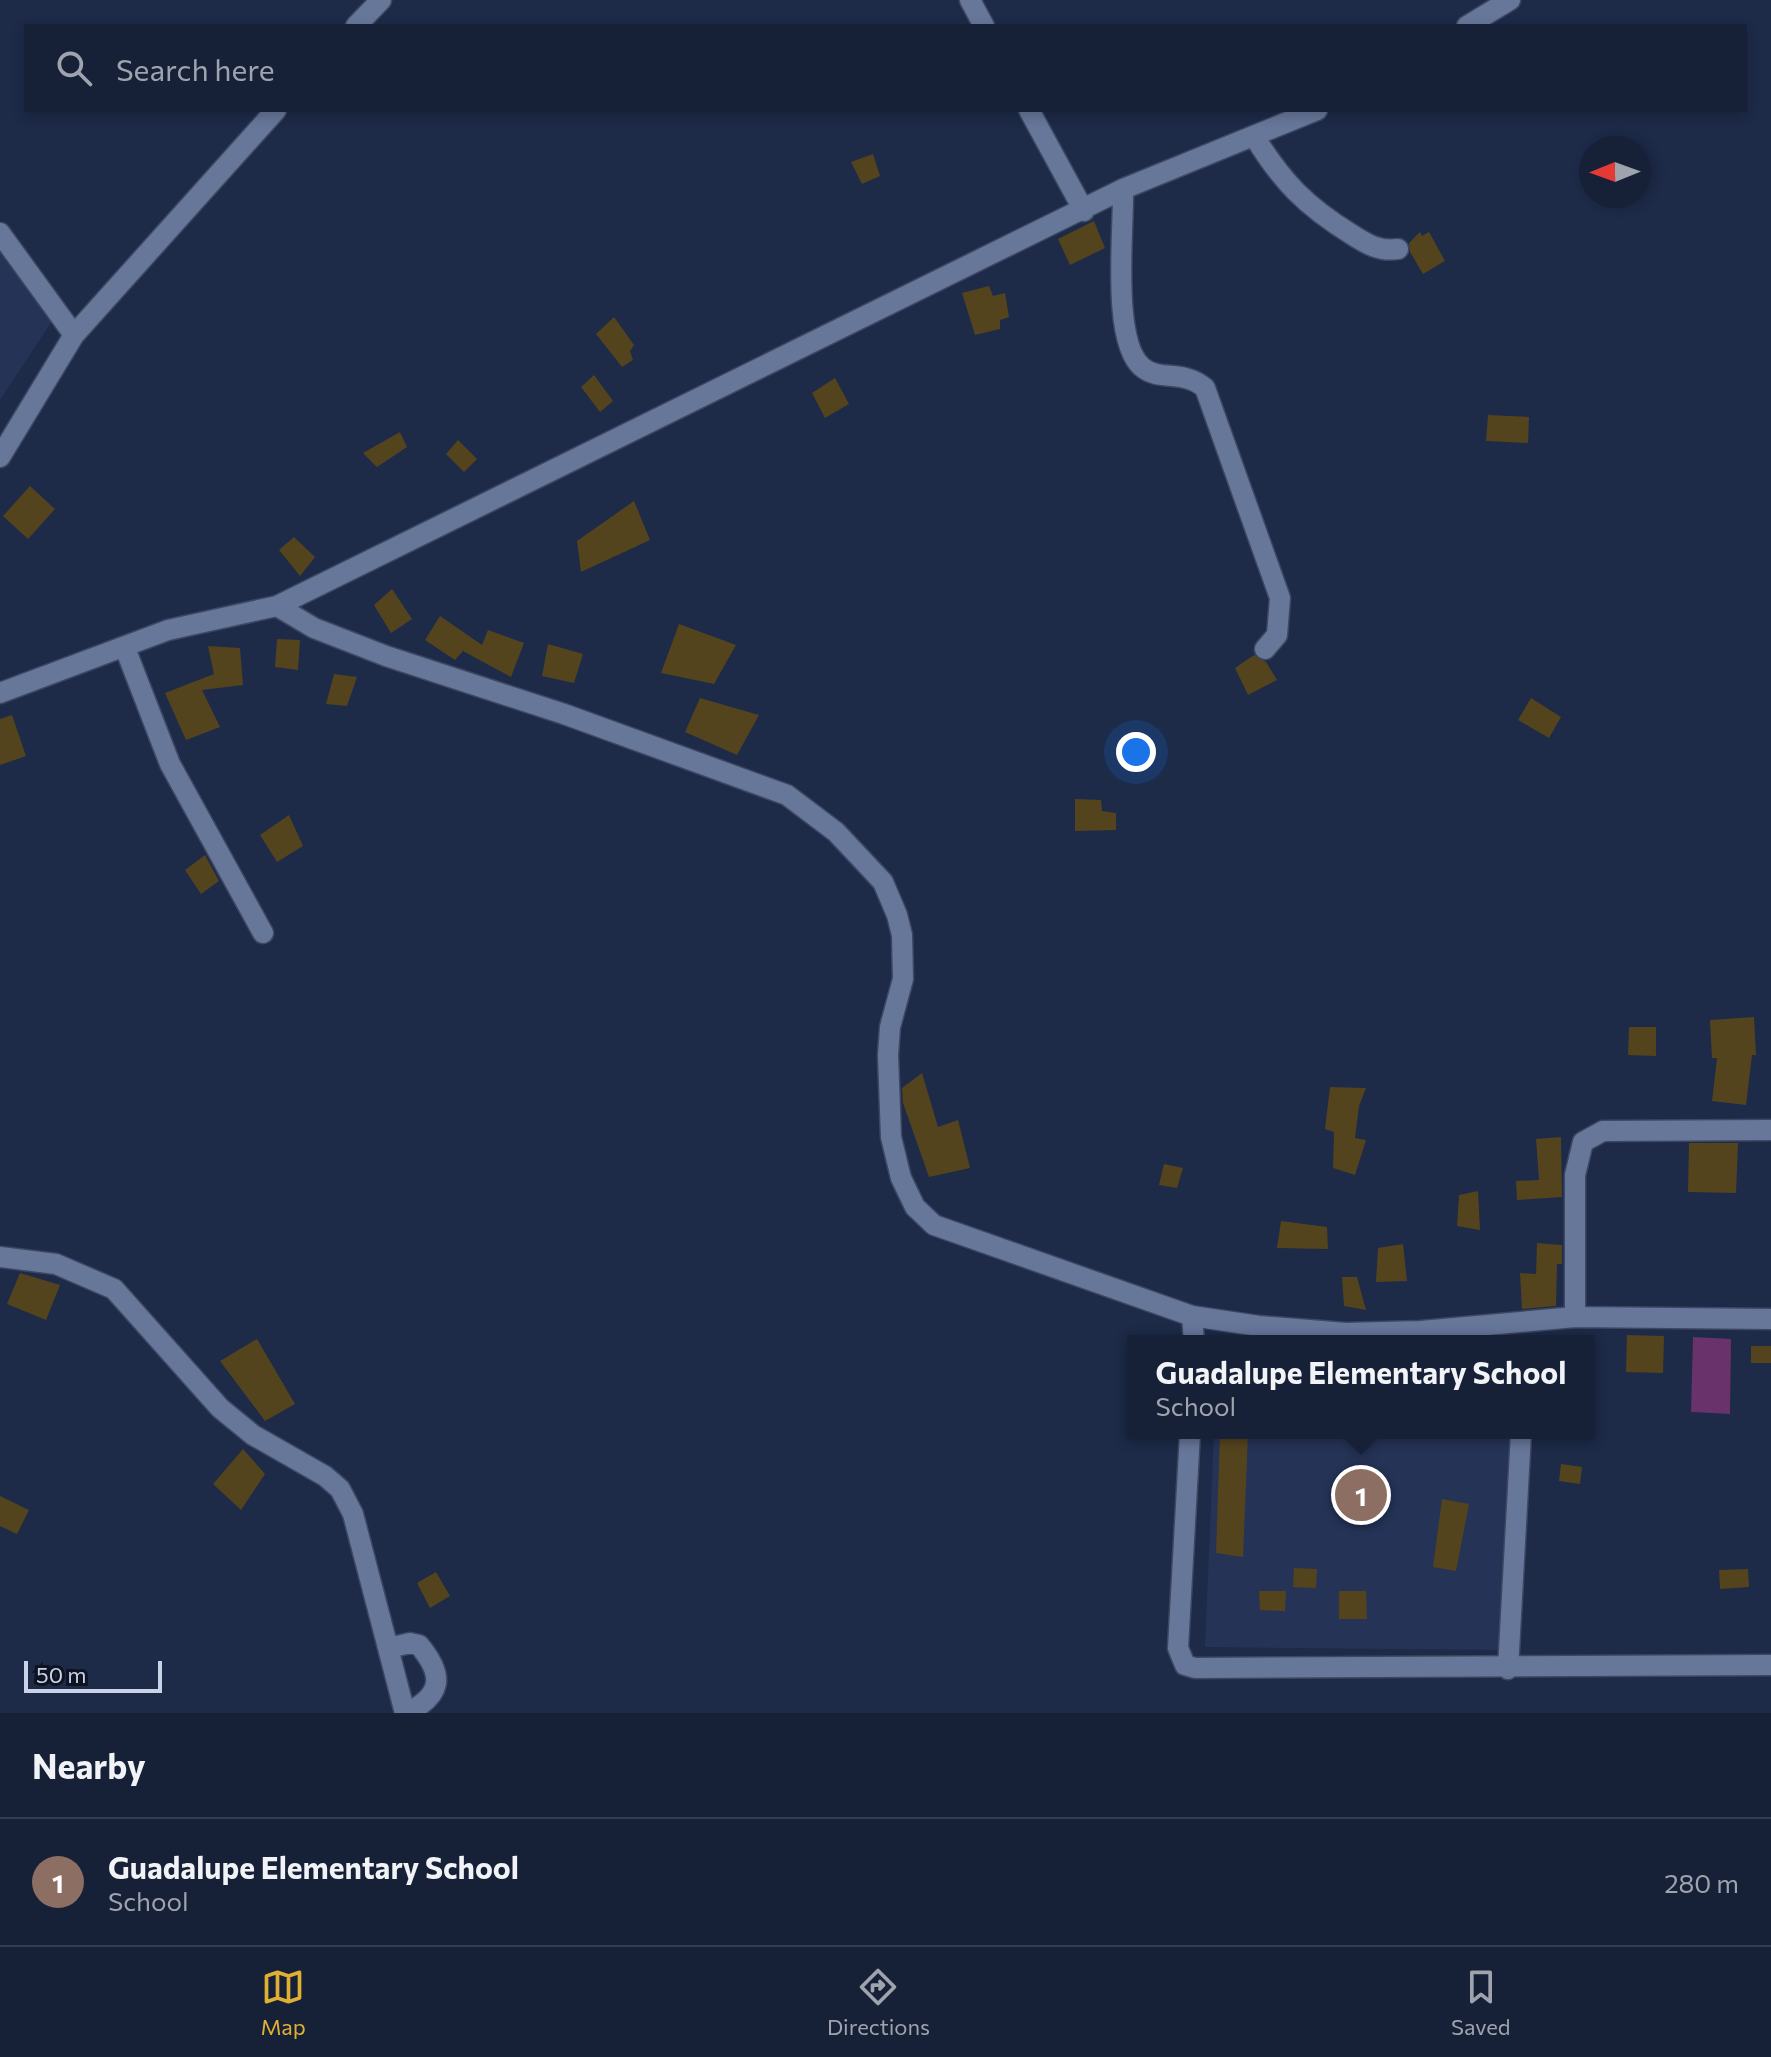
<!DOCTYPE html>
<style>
body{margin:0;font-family:Commissioner,sans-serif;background:#1f283e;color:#f1f3f6}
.compass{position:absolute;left:1579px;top:136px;width:72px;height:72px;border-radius:50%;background:#162036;box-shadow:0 4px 12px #0003;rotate:269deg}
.scale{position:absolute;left:24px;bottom:20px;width:138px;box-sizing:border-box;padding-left:8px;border:4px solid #c9d2e6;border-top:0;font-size:22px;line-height:28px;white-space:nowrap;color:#c9d2e6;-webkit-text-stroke:6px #0d1321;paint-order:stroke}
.you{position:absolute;left:1136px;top:752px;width:28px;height:28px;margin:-20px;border:6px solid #fff;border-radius:50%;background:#1a73e8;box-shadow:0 0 0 12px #1a73e833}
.badge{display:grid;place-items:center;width:52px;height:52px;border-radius:50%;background:#e0b034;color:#fff;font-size:26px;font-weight:700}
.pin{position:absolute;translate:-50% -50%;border:4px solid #fff;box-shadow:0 2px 8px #0006}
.popup{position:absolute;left:1127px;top:1335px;width:468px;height:104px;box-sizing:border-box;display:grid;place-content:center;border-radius:0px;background:#162036;filter:drop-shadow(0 2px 6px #0005);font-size:26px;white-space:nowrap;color:#9ea3ad}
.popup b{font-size:30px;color:#f1f3f6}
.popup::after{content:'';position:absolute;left:50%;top:100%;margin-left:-16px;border:16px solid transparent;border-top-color:#162036}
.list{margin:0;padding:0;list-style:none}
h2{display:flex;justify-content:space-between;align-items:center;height:104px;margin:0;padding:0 32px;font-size:34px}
h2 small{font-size:26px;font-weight:400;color:#9ea3ad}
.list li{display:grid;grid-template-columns:52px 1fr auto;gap:24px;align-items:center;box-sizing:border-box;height:128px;padding:0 32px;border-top:2px solid #353e51}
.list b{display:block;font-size:30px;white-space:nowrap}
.list p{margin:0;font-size:26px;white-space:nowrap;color:#9ea3ad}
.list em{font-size:26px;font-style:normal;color:#9ea3ad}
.icon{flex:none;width:44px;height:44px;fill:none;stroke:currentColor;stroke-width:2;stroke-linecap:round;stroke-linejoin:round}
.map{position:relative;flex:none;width:1771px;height:1713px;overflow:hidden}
.search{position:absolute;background:#162036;box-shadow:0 4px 12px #0003;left:24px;right:24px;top:24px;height:88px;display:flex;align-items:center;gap:20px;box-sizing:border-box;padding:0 28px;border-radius:0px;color:#9ea3ad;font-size:30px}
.sheet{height:232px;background:#162036}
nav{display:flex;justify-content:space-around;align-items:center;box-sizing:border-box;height:112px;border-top:2px solid #353e51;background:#162036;font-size:22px;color:#9ea3ad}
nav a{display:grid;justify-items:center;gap:4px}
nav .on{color:#e0b034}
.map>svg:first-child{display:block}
.built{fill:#253357}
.green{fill:#69326a}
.building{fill:#54441e}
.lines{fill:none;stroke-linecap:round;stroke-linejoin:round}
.minor-casing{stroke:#3d4761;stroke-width:23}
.minor{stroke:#67779a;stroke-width:20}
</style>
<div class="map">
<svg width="1771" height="1713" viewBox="0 0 1771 1713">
<rect width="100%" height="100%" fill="#1d2a48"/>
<path class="built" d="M0,248L54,318L0,400Z
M1214,1433H1513L1507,1650L1205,1647Z"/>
<path class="green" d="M1693,1337L1731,1339L1730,1414L1691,1412Z"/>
<path class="building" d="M873,154L880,176L862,184L851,162Z
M1094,221L1105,248L1070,265L1058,239Z
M1420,232L1422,236L1429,232L1445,261L1423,274L1410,252L1409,243Z
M989,286L993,296L1005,293L1009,317L1000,320V329L975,335L962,293Z
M614,317L634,345L630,351L633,360L622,367L596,334Z
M594,375L613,401L600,412L581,387Z
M835,378L849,404L825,418L812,393Z
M1488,415L1529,417L1528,443L1486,441Z
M400,432L407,447L377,467L363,453Z
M458,440L477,459L464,472L446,454Z
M30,486L55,509L28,539L3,516Z
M634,501L650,540L581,572L577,541Z
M294,537L315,557L300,576L279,550Z
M392,589L412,619L391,633L374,605Z
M440,616L482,645L488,630L524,643L511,677L463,651L455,660L425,640Z
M679,624L736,645L714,684L661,673Z
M277,639L300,640L298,670L275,667Z
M548,644L583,654L574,683L542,676Z
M208,646L240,648L243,685L202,690L220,727L186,740L165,693L214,674Z
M1254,655L1266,662L1277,680L1248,695L1235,668Z
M334,674L357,677L347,706L326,704Z
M700,698L759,715L737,755L685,732Z
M1531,698L1561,717L1549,738L1518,720Z
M12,715L26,756L0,765V719Z
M1075,799L1101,800L1102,811L1116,813V830L1075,831Z
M289,815L303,846L277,862L260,835Z
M205,855L219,881L201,894L185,870Z
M1754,1017L1756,1055H1752L1746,1105L1712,1101L1717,1058H1712L1710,1020Z
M1629,1027H1656V1056L1628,1055Z
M922,1073L938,1127L958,1120L970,1168L929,1177L903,1103L902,1088Z
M1330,1087L1366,1088L1359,1106L1355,1138L1366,1140L1355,1175L1333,1168L1334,1132L1325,1129Z
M1561,1137L1562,1197L1517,1200L1516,1181L1539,1180L1536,1139Z
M1689,1143H1738L1736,1193L1688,1192Z
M1164,1164L1183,1168L1177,1188L1159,1185Z
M1478,1191L1480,1230L1457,1226L1459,1195Z
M1281,1221L1327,1227L1328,1249L1277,1248Z
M1537,1243L1562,1245V1264H1557L1556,1306L1522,1309L1520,1273L1536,1274Z
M1403,1244L1407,1281L1376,1282L1378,1248Z
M20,1273L60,1285L46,1320L7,1304Z
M1342,1277H1357L1366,1310L1344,1306Z
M1627,1335L1664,1336L1663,1373L1626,1372Z
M257,1339L295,1404L265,1421L220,1361Z
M1751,1346H1771V1363H1751Z
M1220,1433H1248L1243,1557L1216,1553Z
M243,1449L265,1474L241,1510L213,1484Z
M1561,1464L1582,1467L1580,1484L1559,1481Z
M0,1496L29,1510L17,1534L0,1526Z
M1442,1499L1469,1504L1456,1571L1433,1567Z
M1294,1568L1317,1569L1316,1588L1293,1587Z
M1748,1569L1749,1587L1720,1589L1719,1570Z
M436,1572L450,1596L430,1608L417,1583Z
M1259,1591H1286L1285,1611L1260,1610Z
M1339,1591H1366L1367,1619H1339Z"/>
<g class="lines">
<defs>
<path id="minor" d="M970,0L984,26
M356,26L381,0
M1467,26L1510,0
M1029,110L1084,211
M1254,136C1282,182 1306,206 1351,234C1367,244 1379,252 1398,249
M1123,189C1124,229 1111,341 1142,367C1159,382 1183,369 1205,388L1280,598L1277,635L1265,649
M0,233L74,335
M0,457L74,335L276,110
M277,606L314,628L386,656L564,714L787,795L836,832L883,882L897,915L902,935L903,979L890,1027L888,1055L891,1137L901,1178L915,1207L934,1225L1192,1316L1259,1326L1346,1333L1421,1331L1575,1317L1771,1319
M125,648L170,764L263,933
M0,693L168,630L277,606L1123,189L1317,110
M0,1257L56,1264L114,1289L220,1408L253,1435L325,1476L340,1489L353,1514L405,1713
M1192,1316L1194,1341
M1575,1317V1175L1583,1142L1603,1131L1771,1130
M1190,1433L1178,1648L1185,1665L1195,1668L1771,1665
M389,1648L410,1643L419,1645C445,1676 442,1695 407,1713
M1508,1669L1521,1433"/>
</defs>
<use href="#minor" class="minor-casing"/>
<use href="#minor" class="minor"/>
</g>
</svg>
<svg class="compass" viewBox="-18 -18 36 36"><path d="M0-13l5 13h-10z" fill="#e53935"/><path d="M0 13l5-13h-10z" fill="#9ea3ad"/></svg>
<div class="scale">50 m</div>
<div class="you"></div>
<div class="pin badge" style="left:1361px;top:1495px;background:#8d6e63">1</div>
<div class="popup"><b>Guadalupe Elementary School</b>School</div>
<div class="search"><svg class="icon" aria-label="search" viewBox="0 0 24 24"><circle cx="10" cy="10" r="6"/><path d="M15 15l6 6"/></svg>Search here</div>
</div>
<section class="sheet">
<h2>Nearby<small></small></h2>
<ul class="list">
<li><span class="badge" style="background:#8d6e63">1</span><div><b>Guadalupe Elementary School</b><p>School</p></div><em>280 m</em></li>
</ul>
</section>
<nav>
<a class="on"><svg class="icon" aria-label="map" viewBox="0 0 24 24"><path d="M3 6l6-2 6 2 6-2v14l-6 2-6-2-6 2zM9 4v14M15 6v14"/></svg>Map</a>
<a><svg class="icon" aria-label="directions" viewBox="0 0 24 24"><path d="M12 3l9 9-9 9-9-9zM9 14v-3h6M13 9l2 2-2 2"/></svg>Directions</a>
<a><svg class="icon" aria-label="saved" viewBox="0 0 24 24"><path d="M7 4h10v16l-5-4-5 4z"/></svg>Saved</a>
</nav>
